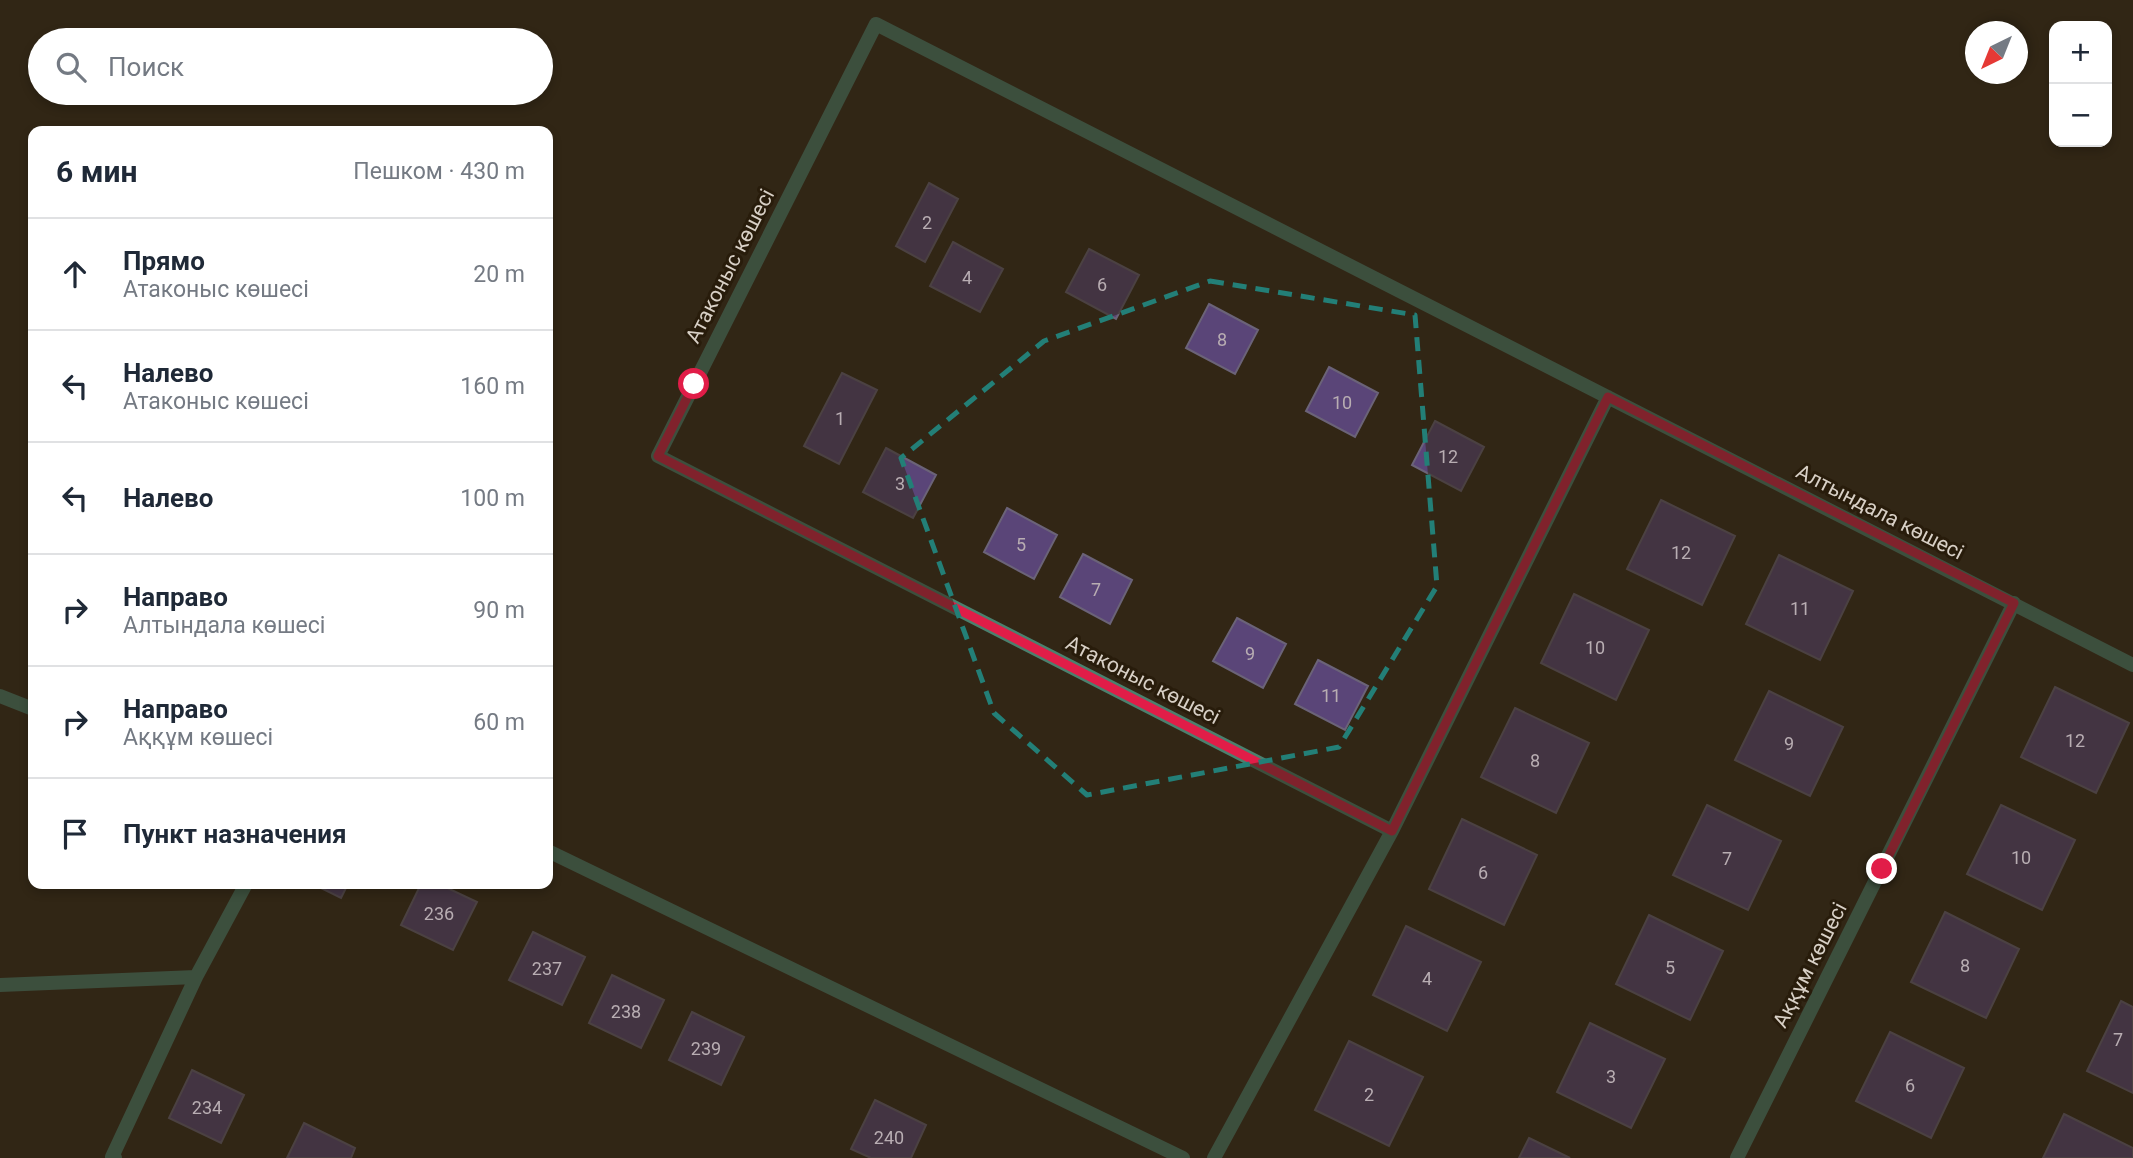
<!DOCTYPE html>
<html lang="ru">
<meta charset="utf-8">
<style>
body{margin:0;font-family:Roboto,sans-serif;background:#f6f6f7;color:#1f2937}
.controls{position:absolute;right:21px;top:21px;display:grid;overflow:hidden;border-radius:14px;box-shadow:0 4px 10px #0003}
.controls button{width:63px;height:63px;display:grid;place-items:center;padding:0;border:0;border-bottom:2px solid #e0e1e3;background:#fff;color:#1f2937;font:35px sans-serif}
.compass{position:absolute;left:1965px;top:21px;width:63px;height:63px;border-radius:50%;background:#fff;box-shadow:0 4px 10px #0003;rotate:223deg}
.stop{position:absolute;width:21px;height:21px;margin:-16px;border:5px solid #e11d48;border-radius:50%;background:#fff}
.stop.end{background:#e11d48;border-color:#fff;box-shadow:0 2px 7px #0008}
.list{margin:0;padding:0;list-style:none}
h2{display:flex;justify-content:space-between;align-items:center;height:91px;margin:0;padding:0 28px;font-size:30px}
h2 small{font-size:23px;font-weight:400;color:#747a83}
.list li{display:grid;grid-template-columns:46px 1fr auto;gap:21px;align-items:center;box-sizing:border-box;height:112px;padding:0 28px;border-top:2px solid #e0e1e3}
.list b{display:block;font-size:26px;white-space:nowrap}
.list p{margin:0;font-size:23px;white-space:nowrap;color:#747a83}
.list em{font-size:23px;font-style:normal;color:#747a83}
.icon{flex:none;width:38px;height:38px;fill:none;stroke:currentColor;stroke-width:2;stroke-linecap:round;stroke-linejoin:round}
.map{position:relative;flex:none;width:2133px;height:1158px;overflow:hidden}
.search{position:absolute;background:#fff;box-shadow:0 4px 10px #0003;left:28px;top:28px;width:525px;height:77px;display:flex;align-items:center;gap:18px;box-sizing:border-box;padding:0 24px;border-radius:38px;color:#747a83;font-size:26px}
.panel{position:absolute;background:#fff;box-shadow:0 4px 10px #0003;left:28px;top:126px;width:525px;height:763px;border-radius:14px}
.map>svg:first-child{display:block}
.building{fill:#5a4578;stroke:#6b6378;stroke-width:2}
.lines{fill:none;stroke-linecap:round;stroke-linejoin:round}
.lane{stroke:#4b806e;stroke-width:14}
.street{stroke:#4b806e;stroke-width:14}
.route{stroke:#e11d48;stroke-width:9}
.marked{fill:none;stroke:#237f77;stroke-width:5;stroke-dasharray:14 9;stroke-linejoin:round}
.labels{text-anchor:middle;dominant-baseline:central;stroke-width:6;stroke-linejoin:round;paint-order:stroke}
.number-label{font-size:18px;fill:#b8adb2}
.street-label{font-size:21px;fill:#d8d0c6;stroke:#281c0b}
</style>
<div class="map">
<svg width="2133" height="1158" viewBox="0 0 2133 1158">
<rect width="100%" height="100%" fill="#322615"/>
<path class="building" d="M929,183L958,199L925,262L896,246Z
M953,242L1003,269L980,312L930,286Z
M1089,249L1139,275L1116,319L1066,292Z
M1209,304L1258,330L1235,374L1186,348Z
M1329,367L1378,393L1355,437L1306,411Z
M842,373L877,390L839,464L804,446Z
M1435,421L1484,447L1461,491L1412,465Z
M886,448L936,475L913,518L863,492Z
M1661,500L1735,536L1702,605L1627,569Z
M1007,508L1057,535L1034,579L984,552Z
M1083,554L1132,580L1110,624L1060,597Z
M1779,555L1853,591L1820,660L1746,624Z
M1574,594L1649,630L1616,700L1541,663Z
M1237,618L1286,644L1263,688L1213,661Z
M1318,660L1368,686L1345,730L1295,704Z
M2055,687L2129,723L2096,793L2021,757Z
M1769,691L1843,727L1810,796L1735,760Z
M1515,708L1589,743L1556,813L1481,777Z
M1707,805L1781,841L1748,910L1673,875Z
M2001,805L2075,840L2042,910L1967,874Z
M1462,819L1537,855L1504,925L1429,889Z
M313,884H348L341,898Z
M421,884H439L477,902L453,950L401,925Z
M1945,912L2019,949L1986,1018L1911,982Z
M1649,915L1723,951L1690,1020L1616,984Z
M1406,926L1481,962L1447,1031L1373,995Z
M533,932L585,957L562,1005L509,980Z
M612,975L664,1000L641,1048L589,1023Z
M2121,1001L2133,1007V1093L2087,1071Z
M692,1012L744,1037L721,1085L669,1060Z
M1590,1023L1665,1059L1631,1128L1557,1092Z
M1890,1032L1964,1068L1931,1138L1856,1101Z
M1349,1041L1423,1077L1389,1146L1315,1110Z
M192,1070L244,1095L221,1143L169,1118Z
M875,1100L926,1125L911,1158H871L851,1149Z
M2064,1114L2133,1148V1158H2043Z
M304,1123L355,1148L351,1158H287Z
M1529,1138L1570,1158H1519Z"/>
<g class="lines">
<path class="lane" d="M1392,831L1608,397
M548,851L1183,1158
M1214,1158L1392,831L658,456L876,24L2133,665
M1737,1158L2014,603"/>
<path class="street" d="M0,696L33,709
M0,985L196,977
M115,1158L112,1157L196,977L246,884"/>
</g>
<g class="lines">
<path class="route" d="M694,384L658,456L1392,831L1608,397L2014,603L1882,869"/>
</g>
<path d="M0 0H2133V1158H0ZM1210,281L1415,315L1437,586L1339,747L1087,795L994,713L901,458L1044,341Z" fill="#322615" fill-opacity=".55" fill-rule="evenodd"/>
<path class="marked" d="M1210,281L1415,315L1437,586L1339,747L1087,795L994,713L901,458L1044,341Z"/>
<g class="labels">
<g class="number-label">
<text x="927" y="222">2</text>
<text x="967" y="277">4</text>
<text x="1102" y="284">6</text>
<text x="1222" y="339">8</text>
<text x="1342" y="402">10</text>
<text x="840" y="418">1</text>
<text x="1448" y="456">12</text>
<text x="900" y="483">3</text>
<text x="1021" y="544">5</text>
<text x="1681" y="552">12</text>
<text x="1096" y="589">7</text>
<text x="1800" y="608">11</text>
<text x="1595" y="647">10</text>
<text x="1250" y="653">9</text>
<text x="1331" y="695">11</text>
<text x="2075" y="740">12</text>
<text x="1789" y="743">9</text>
<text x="1535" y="760">8</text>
<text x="2021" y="857">10</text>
<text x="1727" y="858">7</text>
<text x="1483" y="872">6</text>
<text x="439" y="913">236</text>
<text x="1965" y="965">8</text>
<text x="1670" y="967">5</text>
<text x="547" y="968">237</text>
<text x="1427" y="978">4</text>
<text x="626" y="1011">238</text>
<text x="2118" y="1039">7</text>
<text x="706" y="1048">239</text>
<text x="1611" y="1076">3</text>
<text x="1910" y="1085">6</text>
<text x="1369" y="1094">2</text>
<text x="207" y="1107">234</text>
<text x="889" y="1137">240</text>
</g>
<g class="street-label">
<text transform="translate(730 266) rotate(-63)">Атаконыс көшесі</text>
<text transform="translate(1880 512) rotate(27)">Алтындала көшесі</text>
<text transform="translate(1143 680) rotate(27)">Атаконыс көшесі</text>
<text transform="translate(1810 965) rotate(-63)">Аққұм көшесі</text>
</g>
</g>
</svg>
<div class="controls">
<button>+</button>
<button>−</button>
</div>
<svg class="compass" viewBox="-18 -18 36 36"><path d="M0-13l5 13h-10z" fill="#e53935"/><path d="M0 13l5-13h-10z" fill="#747a83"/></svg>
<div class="stop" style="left:694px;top:384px"></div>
<div class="stop end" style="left:1882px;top:869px"></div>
<div class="search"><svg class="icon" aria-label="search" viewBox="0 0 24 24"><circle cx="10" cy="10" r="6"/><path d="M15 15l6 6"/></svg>Поиск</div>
<section class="panel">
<h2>6 мин<small>Пешком · 430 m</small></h2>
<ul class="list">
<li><svg class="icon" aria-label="ahead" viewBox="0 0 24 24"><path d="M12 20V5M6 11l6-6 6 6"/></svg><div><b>Прямо</b><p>Атаконыс көшесі</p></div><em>20 m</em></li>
<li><svg class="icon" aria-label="left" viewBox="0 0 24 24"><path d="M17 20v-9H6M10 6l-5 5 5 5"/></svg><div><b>Налево</b><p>Атаконыс көшесі</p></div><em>160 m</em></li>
<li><svg class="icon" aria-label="left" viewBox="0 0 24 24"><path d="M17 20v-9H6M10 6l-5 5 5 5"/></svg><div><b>Налево</b></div><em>100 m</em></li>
<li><svg class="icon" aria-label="right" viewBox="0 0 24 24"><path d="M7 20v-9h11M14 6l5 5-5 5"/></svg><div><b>Направо</b><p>Алтындала көшесі</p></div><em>90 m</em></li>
<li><svg class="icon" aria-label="right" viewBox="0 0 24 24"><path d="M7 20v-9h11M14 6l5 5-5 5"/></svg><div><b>Направо</b><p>Аққұм көшесі</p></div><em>60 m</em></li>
<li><svg class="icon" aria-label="arrive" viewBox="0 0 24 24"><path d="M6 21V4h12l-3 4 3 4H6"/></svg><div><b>Пункт назначения</b></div></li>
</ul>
</section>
</div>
